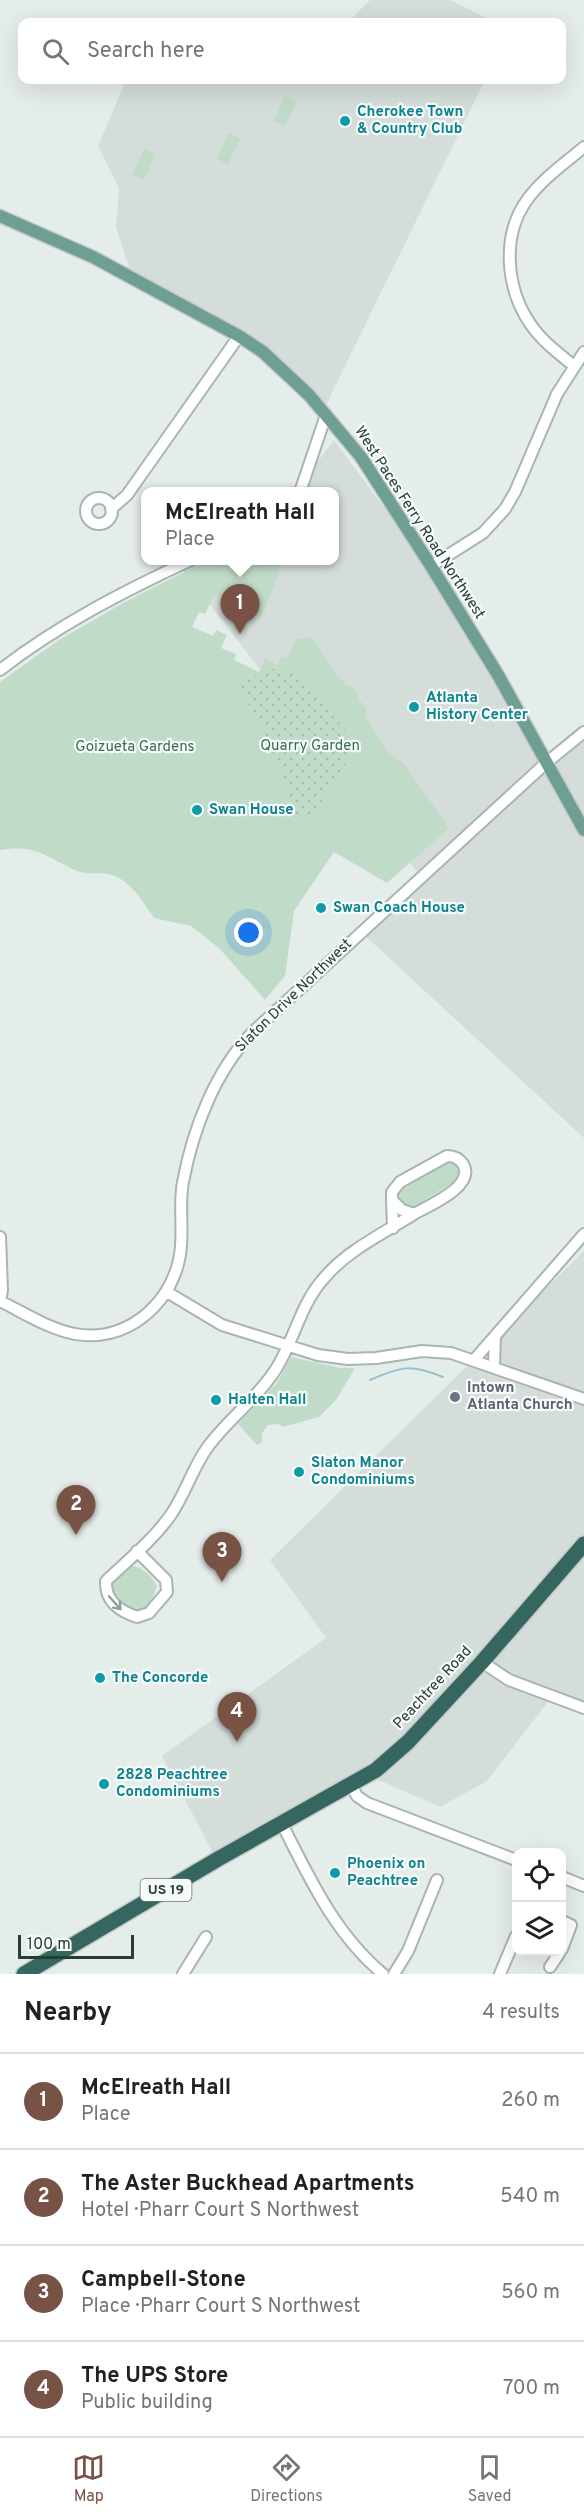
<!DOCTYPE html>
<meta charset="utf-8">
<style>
body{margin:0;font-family:Overpass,sans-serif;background:#f2f2f2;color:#202124}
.controls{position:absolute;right:18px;bottom:18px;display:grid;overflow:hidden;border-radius:12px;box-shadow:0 6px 24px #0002}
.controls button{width:54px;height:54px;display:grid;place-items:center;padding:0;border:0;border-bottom:2px solid #e0e0e0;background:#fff;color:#202124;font:30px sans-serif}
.scale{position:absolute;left:18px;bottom:15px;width:116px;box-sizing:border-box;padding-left:6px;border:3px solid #263d38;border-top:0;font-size:16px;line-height:21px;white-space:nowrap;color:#263d38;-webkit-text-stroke:4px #f6faf8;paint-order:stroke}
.you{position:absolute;left:249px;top:933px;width:21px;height:21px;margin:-15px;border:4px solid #fff;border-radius:50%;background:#1a73e8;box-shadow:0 0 0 9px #1a73e833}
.badge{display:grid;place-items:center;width:39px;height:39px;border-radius:50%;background:#785345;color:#fff;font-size:20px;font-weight:700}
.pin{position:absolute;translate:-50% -50px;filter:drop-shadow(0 2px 3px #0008)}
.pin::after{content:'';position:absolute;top:32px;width:21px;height:18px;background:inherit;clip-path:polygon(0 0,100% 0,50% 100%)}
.popup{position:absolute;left:141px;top:487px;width:198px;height:78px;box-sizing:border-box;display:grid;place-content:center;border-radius:12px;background:#fff;filter:drop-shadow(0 2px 4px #0005);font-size:20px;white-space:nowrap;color:#757577}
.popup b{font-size:22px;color:#202124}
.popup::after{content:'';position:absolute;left:50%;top:100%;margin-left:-12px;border:12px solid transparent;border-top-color:#fff}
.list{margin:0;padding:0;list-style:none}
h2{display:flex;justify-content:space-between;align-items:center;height:78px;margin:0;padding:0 24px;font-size:26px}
h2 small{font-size:20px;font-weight:400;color:#757577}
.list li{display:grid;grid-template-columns:39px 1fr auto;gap:18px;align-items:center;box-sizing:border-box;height:96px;padding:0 24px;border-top:2px solid #e0e0e0}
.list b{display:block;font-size:22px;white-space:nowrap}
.list p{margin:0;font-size:20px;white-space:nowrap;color:#757577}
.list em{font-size:20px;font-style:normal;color:#757577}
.icon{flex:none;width:33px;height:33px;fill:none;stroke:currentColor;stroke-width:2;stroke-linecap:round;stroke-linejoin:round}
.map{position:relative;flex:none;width:584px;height:1974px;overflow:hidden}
.search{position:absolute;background:#fff;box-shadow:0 6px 24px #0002;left:18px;right:18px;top:18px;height:66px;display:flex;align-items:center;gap:15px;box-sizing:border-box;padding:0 21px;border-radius:12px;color:#757577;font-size:22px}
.sheet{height:462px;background:#fff}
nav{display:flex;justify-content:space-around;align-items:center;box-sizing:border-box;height:84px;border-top:2px solid #e0e0e0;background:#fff;font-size:16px;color:#757577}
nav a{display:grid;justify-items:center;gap:3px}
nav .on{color:#785345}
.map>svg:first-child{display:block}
.built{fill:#d4ddd9}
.green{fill:#c1dbc9}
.garden{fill:url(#garden-dots)}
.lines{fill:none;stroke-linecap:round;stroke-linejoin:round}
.stream{stroke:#94c0cc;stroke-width:2}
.minor-casing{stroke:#a8b5b1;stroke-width:14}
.major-casing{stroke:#c2c9c7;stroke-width:15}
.highway-casing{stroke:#c2c9c7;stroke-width:18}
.minor{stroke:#fff;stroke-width:10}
.major{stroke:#6f9e94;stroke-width:12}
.highway{stroke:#35665f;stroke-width:15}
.oneway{stroke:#929e9c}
.culture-dot{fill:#0f9aa8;stroke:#f6faf8;stroke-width:2}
.worship-dot{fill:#6b7280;stroke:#f6faf8;stroke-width:2}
.labels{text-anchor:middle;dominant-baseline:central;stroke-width:4.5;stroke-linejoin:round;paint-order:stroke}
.shield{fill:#f6faf8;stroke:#647672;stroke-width:1.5}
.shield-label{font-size:14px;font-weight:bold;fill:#263d38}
.culture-label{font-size:15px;font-weight:bold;fill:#0d838f;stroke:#f6faf8;text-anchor:start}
.street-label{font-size:15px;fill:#263d38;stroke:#f6faf8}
.park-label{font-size:15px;fill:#34704f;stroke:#f6faf8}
.worship-label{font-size:15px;font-weight:bold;fill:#5b616d;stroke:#f6faf8;text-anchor:start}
</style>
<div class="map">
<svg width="584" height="1974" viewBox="0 0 584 1974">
<defs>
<pattern id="garden-dots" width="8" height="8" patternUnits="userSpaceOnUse" patternTransform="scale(1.5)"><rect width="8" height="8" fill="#c1dbc9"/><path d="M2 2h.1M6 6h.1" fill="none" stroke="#a6bdad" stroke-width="1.8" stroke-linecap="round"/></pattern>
</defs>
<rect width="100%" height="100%" fill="#e5edea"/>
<path class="built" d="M370,0H450L495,22H348Z
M126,80H485L325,407L241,345L132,276L116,227L119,188L98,146Z
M334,440L424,561L551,767L584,738V1138L361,932L418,873L176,561L334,560V492L301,491L305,478Z
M584,1251V1713L554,1694L487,1781L440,1807L363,1773L214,1859L212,1851L162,1756L326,1638L270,1560Z"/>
<path class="green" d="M285,96L297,101L285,127L273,121Z
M228,133L240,139L228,164L217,159Z
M144,149L155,154L144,180L132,175Z
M206,561H281L277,579L261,617L233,604L231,608L227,606L229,602L214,595L205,614L199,612L192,627L213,636L216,630L227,635L221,648L236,654L234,660L259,672L265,659L277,665L282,656L288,658L296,639L312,637L338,678L340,677L346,685L352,687L359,695L358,699L366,708V718L387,751L404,764L449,828L387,883L334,852L294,911L285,976L265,1000L219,948L191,926L154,918C143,902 131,881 112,875C100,871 86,876 75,870C45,856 35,844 0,850V682L59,640L123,603Z
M449,1162L459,1166L461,1174L455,1181L411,1209L402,1207L396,1196L401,1186Z
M291,1357L341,1368H355L336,1400L319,1417L283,1427L278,1424L268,1425L262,1433V1442L257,1445L238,1424L277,1383Z
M132,1566C143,1567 152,1576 157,1586L151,1602L138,1613L128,1611L111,1594C111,1580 121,1571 132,1566Z"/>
<path class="garden" d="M269,669H283L296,674L348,733L349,748L346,764L329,785L320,805L309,815L295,816C282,770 263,725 236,684Z"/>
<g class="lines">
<path class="stream" d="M370,1380C402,1366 411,1364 443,1377"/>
<defs>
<path id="minor" d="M574,366C558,353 542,341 531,325C506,289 501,236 527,200C542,179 565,163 584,147
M300,492L326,415
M86 511a13 13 0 1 1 26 0a13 13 0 1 1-26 0Z
M111,509L127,495L239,336
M431,566L483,533L505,509L515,492L557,394L584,352
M0,670C58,625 124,591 191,560
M447,1156C454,1156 459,1158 463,1164C476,1186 430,1205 414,1214L402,1210L392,1200V1192L400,1182Z
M392,1200L393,1228
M0,1237L2,1290L0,1302
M167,1292L222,1325L318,1355L348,1359L376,1358L422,1351L451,1353L584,1399
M0,1301C24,1313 49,1329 75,1334C125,1343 169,1306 179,1260C185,1235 178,1208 183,1182C193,1129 215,1071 253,1032L546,763L584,732
M474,1360L584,1234
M494,1367L495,1337
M137,1551L166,1580L167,1592L149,1613L137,1617C120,1611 105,1602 106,1581C127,1561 152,1541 170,1516C185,1495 192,1469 207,1448C227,1420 257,1399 276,1369C295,1339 300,1304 325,1277C348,1250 384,1233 414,1214
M482,1662L509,1680L584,1708
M351,1785L357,1796L367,1803L516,1860
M282,1824C310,1879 335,1934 383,1974
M562,1877L584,1886
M562,1921L571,1925L562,1949
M550,1967L560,1952
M183,1974L206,1937
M394,1974L408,1951L437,1880
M500,1974L516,1936"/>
<path id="major" d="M0,216L93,257L239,336L263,352L309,395L361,457L431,566L498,675L584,830"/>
<path id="highway" d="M24,1974L218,1859L376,1770L408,1742L482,1662L584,1544"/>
</defs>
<use href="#minor" class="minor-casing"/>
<use href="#major" class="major-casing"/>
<use href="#highway" class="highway-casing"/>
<use href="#minor" class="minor"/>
<use href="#major" class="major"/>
<use href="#highway" class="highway"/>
</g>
<defs><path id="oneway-shaft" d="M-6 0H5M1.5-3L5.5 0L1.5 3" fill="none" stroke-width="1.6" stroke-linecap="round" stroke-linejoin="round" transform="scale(1.5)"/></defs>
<use class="oneway" href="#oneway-shaft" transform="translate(115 1603) rotate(48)"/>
<g class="culture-dot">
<circle cx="345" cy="121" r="6"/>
<circle cx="414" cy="707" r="6"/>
<circle cx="197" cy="810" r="6"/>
<circle cx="321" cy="908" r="6"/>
<circle cx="216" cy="1400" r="6"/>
<circle cx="299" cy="1472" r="6"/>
<circle cx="100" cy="1678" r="6"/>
<circle cx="104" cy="1784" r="6"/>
<circle cx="335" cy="1873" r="6"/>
</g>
<circle class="worship-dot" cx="455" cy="1397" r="6"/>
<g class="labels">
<rect class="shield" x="140.5" y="1879" width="51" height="22" rx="4.5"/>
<g class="shield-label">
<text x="166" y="1890">US 19</text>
</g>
<g class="culture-label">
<text x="357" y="112">Cherokee Town<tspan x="357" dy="17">&amp; Country Club</tspan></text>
<text x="426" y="698">Atlanta<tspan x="426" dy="17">History Center</tspan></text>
<text x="209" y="810">Swan House</text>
<text x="333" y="908">Swan Coach House</text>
<text x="228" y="1400">Halten Hall</text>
<text x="311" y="1463">Slaton Manor<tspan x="311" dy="17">Condominiums</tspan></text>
<text x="112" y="1678">The Concorde</text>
<text x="116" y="1775">2828 Peachtree<tspan x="116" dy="17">Condominiums</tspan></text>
<text x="347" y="1864">Phoenix on<tspan x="347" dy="17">Peachtree</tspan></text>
</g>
<g class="street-label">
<text transform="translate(419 523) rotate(57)">West Paces Ferry Road Northwest</text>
<text transform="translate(294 996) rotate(-44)">Slaton Drive Northwest</text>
<text transform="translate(433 1688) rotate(-47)">Peachtree Road</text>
</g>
<g class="park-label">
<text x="310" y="746">Quarry Garden</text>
<text x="135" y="747">Goizueta Gardens</text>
</g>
<g class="worship-label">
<text x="467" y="1388">Intown<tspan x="467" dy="17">Atlanta Church</tspan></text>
</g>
</g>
</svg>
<div class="controls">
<button><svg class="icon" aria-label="locate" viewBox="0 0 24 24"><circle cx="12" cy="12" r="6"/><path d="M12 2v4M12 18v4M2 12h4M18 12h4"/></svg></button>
<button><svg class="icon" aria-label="layers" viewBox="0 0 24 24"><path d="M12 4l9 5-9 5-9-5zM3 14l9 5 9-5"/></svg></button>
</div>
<div class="scale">100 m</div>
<div class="you"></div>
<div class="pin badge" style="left:240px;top:634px">1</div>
<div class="popup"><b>McElreath Hall</b>Place</div>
<div class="pin badge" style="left:76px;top:1535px">2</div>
<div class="pin badge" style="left:222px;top:1582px">3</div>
<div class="pin badge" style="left:237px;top:1742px">4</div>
<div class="search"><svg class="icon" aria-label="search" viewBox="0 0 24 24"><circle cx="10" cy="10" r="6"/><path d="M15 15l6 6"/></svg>Search here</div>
</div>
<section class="sheet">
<h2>Nearby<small>4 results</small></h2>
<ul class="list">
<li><span class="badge">1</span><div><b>McElreath Hall</b><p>Place</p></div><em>260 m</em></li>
<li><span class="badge">2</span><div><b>The Aster Buckhead Apartments</b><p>Hotel · Pharr Court S Northwest</p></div><em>540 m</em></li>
<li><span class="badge">3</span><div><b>Campbell-Stone</b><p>Place · Pharr Court S Northwest</p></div><em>560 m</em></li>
<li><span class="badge">4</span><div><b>The UPS Store</b><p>Public building</p></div><em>700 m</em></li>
</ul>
</section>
<nav>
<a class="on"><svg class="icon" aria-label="map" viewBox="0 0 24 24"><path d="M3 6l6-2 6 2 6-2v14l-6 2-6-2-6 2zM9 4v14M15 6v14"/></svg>Map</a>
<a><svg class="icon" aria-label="directions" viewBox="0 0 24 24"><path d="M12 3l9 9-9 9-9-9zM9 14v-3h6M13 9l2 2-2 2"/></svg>Directions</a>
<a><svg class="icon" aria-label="saved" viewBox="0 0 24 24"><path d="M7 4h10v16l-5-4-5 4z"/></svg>Saved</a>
</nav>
